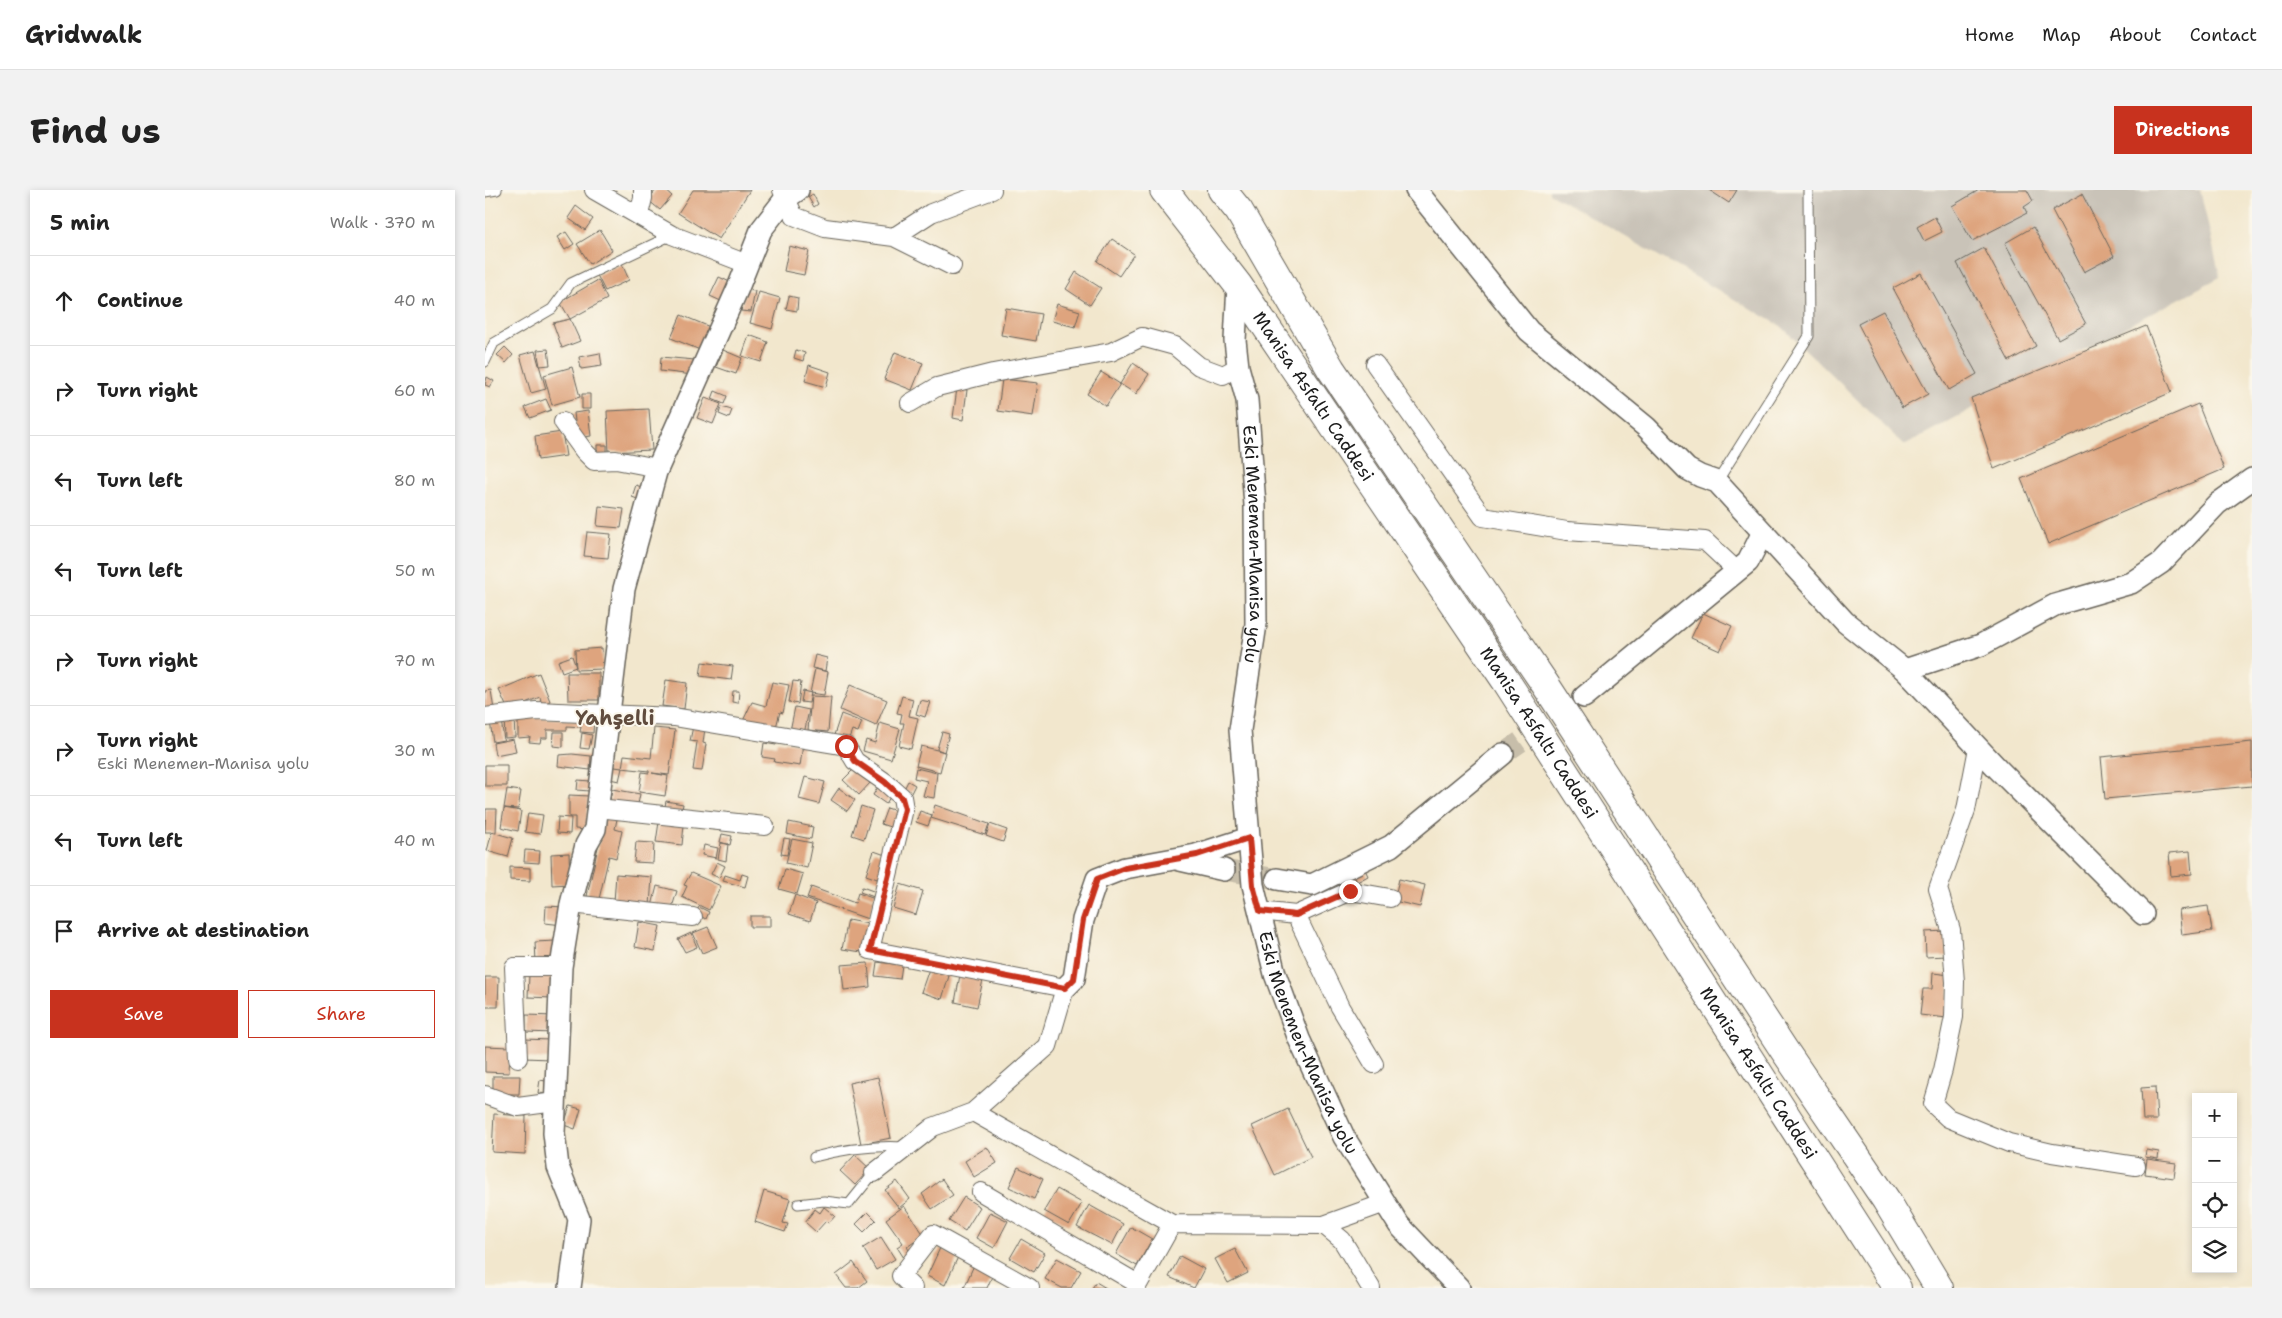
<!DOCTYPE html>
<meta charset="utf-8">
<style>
body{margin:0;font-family:"Shantell Sans",sans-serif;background:#f2f2f2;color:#222}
.controls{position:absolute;right:15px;bottom:15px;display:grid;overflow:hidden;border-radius:0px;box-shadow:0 2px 8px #0003}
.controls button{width:45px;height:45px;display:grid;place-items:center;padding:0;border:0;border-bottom:1px solid #e0e0e0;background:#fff;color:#222;font:25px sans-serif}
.stop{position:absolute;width:15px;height:15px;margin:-11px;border:4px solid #c8321e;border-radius:50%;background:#fff}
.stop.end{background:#c8321e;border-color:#fff;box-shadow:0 1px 5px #0008}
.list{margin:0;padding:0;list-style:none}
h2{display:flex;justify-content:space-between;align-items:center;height:65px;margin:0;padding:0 20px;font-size:21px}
h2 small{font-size:16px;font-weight:400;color:#767676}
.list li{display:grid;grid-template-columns:32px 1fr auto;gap:15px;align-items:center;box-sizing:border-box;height:90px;padding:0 20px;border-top:1px solid #e0e0e0}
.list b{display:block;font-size:19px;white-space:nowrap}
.list p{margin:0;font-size:16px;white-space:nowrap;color:#767676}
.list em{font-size:16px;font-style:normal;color:#767676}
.actions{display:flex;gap:10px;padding:15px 20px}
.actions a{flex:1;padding:11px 0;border:1px solid #c8321e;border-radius:0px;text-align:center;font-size:18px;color:#c8321e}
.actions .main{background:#c8321e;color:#fff}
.icon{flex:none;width:28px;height:28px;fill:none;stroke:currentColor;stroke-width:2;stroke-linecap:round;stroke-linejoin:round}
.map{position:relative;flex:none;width:1767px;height:1098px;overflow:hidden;border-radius:0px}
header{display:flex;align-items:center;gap:30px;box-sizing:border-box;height:70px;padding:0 25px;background:#fff;border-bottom:1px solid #e0e0e0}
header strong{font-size:24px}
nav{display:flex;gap:28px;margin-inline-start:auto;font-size:18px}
.intro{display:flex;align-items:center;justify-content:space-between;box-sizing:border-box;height:120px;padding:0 30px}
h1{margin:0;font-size:35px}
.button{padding:12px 22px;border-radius:0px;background:#c8321e;color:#fff;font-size:18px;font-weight:700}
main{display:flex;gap:30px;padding:0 30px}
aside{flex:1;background:#fff;border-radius:0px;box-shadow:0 2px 8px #0003}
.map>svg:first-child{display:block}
.industrial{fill:#c9c3b8}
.building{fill:#dea47e}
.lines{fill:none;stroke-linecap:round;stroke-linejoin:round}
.tertiary-tunnel{stroke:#c7beaa;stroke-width:21;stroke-dasharray:21 11;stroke-linecap:butt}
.service-casing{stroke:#67635a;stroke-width:11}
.minor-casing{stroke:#67635a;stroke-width:20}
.tertiary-casing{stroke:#67635a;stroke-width:24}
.trunk-casing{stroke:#67635a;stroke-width:30}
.service{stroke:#fff;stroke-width:9}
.minor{stroke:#fff;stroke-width:18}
.tertiary{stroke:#fff;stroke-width:21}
.trunk{stroke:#fff;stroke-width:28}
.route{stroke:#c8321e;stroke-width:6}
.labels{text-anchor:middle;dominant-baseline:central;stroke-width:4;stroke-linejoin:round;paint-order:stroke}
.street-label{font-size:18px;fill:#1c1c1c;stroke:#fbf7ec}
.quarter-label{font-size:20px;font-weight:bold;fill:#604c3e;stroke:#fbf7ec}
</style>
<header>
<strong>Gridwalk</strong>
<nav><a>Home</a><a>Map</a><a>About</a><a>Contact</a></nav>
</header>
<div class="intro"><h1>Find us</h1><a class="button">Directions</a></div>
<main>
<aside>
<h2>5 min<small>Walk · 370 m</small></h2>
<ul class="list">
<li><svg class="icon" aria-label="ahead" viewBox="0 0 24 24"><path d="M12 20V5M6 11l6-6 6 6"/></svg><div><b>Continue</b></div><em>40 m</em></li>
<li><svg class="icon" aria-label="right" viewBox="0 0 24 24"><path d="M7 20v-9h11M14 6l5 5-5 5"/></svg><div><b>Turn right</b></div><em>60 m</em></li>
<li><svg class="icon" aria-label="left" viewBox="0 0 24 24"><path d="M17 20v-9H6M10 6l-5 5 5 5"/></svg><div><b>Turn left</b></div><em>80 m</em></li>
<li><svg class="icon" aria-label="left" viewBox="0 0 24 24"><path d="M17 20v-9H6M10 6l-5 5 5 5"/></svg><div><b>Turn left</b></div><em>50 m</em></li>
<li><svg class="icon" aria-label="right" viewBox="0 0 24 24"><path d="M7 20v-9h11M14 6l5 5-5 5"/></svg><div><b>Turn right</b></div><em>70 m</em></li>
<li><svg class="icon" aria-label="right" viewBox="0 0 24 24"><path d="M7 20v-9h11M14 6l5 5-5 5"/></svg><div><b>Turn right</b><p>Eski Menemen-Manisa yolu</p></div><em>30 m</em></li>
<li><svg class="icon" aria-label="left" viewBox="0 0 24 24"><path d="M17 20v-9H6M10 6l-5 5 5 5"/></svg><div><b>Turn left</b></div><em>40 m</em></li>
<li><svg class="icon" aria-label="arrive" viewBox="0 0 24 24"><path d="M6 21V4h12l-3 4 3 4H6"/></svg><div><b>Arrive at destination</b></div></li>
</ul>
<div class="actions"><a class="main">Save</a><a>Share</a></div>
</aside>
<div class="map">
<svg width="1767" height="1098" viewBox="0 0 1767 1098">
<rect width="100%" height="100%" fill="#fbf7ec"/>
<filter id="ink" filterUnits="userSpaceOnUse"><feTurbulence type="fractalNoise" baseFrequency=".02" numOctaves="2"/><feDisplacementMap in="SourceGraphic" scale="10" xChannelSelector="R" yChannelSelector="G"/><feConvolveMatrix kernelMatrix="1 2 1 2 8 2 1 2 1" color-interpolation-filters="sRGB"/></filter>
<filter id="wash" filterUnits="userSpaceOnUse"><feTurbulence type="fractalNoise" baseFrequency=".0096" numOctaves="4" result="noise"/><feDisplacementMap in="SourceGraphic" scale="20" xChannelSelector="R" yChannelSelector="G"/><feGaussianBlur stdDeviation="1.12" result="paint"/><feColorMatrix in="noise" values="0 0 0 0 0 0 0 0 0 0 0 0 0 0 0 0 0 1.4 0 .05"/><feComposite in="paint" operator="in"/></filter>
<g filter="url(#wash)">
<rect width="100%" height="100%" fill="#f2e7cd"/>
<path class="industrial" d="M1064,0H1715L1735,87L1419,255L1296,136L1064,3Z"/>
<g id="blocks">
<path class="building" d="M171,0H180L187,6L175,20L163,10Z
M208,0H265L234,49L193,23Z
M1224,0H1252L1244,13Z
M1494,0H1542L1548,11L1539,17L1542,23L1487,51L1467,16Z
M328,4L333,14L329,17L323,7Z
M1597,4L1629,66L1599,82L1567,20Z
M91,16L108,29L100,40L83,28Z
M1450,27L1457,42L1439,51L1432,37Z
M1548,37L1601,134L1573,149L1520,53Z
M115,40L127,60L105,74L92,54Z
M81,42L89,54L80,60L72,47Z
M627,49L649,64L634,86L612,71Z
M304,56L324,61L319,85L299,81Z
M1499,58L1551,156L1524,171L1472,73Z
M137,74L144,90L120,101L112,85Z
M591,82L616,98L605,115L581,99Z
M1436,83L1492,184L1464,200L1408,98Z
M234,87L247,93L238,112L225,106Z
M113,90L122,109L85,129L75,112Z
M260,100L270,101L266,122L256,121Z
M274,102L295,108L287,139L265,133Z
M304,106L313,108L312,121L301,119Z
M572,114L595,121L590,137L567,131Z
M521,118L556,124L551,151L516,145Z
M1398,121L1443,204L1417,218L1373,134Z
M196,125L225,137L215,160L186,148Z
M85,129L95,151L77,158L68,133Z
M1661,136L1687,202L1509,279L1486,208Z
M264,145L283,152L276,172L257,166Z
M20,157L28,165L21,173L12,165Z
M63,159L65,175L55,176L52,160Z
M238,160L257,168L251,184L231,177Z
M311,160L320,163L318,171L309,168Z
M50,161L61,199L46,203L35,165Z
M410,162L438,173L427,200L399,189Z
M115,163L117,176L96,179L94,167Z
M176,167L210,170L208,185L175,181Z
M648,173L664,184L651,204L635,194Z
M324,175L345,182L341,197L320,191Z
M87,177L95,207L67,215L59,185Z
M616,182L635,194L621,216L602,204Z
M2,187L9,191L5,197L0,195Z
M517,189L553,193L548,226L513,221Z
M472,198L482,200L478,230L468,228Z
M230,201L242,206L239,214L227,209Z
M97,204H105V219H97Z
M220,208L236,214L228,234L212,228Z
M61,209L66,220L45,228L40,217Z
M1713,214L1739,279L1563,354L1536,289Z
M236,217L247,220L244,228L234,224Z
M164,219L167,260L124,262L122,221Z
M103,221L106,246L92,248L89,223Z
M77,242L81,266L53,270L50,246Z
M112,255H122V266L112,265Z
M151,295L159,298L155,310L147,307Z
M114,316L139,319L136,338L112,336Z
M102,342L126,344L123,368L99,366Z
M1218,423L1247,436L1235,461L1206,448Z
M117,458L118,479L91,480L90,460Z
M330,465L342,468L340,481L327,478Z
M87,466L91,477L77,482L73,471Z
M217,472L248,476L246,490L215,486Z
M330,479L343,482L339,505L325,503Z
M54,483L65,511L57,515L55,507L23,520L14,500Z
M82,483H114V510H83Z
M181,490L202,493L199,519L177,516Z
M308,491L316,492L313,514L304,512Z
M287,492L304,495L298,523L295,522L290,541L257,533L267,512L281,516Z
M365,495L402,510L391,536L355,520Z
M6,500L9,520L0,521V501Z
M248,501H254L253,513L247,512Z
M318,501L326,503L324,513L316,512Z
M326,506L346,507L343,542L323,540Z
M417,506L428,509L424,526L433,528L426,559L414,556L419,533H415L417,524L412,523Z
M435,510L445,512L440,527L431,524Z
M310,517L324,520L319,544L305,541Z
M356,524L377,532L373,542L367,540L362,554L348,548Z
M33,527L109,530L108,543L95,542L96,537L82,536V540H62V548H56L55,553L44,552L45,547L33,548Z
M19,528H29L30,547L20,548Z
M16,530L19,550L8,552L5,531Z
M395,533L415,539L406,569L378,561L381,550L390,553Z
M208,536L220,538L218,553L221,554L217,581L208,580L212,552L205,551Z
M169,538L190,540L184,585L167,583L183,586L180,606L154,602L157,582L164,583V581L137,578L139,565L166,568Z
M69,542H78V557L68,556Z
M457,542L464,544L459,562L452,559Z
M97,543L107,545L104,559L95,558Z
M28,549L31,561L10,565L8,553Z
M292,551L318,554L315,576L289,572L290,569L277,567L279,553L291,555Z
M1767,552V596L1620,609L1616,567Z
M436,556L460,562L455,582L431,576Z
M87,564L106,566L105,580L73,576L74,565Z
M0,575H22V596H0Z
M122,576L137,578L134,591L120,588Z
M370,578L385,593L374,605L358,590Z
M431,578L452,583L449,608L438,606L442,591L429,588Z
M320,587L340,592L334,614L314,609Z
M93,590L105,591L104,601L92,600Z
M423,591L430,595L426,603L419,599Z
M393,597L406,605L401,614L388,605Z
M354,598L370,610L362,621L346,610Z
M22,599L36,601L33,619L19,618Z
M127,599L155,604L152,619L124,614Z
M84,605L104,606L101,640L90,639V627H84Z
M181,611L198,614L196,625L179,622Z
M450,615L504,634L500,645L446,628Z
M376,616L388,620L379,649L367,645Z
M19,618L36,621L33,641L16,637Z
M402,618L414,622L408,638L396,634Z
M1,619H12L11,642H0Z
M435,621L447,625L443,636L431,632Z
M43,623L58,625L55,644L40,642Z
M120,626L132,629L130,639L137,641L131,668L124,666L114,709L102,706Z
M73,627L86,628L85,644L72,643Z
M174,632L199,635L197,655L171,652Z
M304,632L328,637L326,649L302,644Z
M505,634L522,640L518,652L501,646Z
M7,642L28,648L23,667L2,661Z
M237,644L247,646L245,655L235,652Z
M299,648L305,649L302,665L296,664Z
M307,649L327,653L322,678L301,673Z
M151,652L169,653L168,673L149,672Z
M236,653L243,654L241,671L233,669Z
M219,655L233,658L231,668L217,665Z
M40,660L55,661L54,673L39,672Z
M389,661L403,666L395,690L381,685Z
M1705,661L1707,684L1686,686L1684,663Z
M84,663L85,694L67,695L66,664Z
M232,672L240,676L234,688L226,684Z
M878,675L883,686L872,692L867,681Z
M25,677L45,678V691L25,690Z
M300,679L318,684L312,704L294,699Z
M206,683L236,696L224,720L197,707L202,696L199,695Z
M131,684L167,687L165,716L129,712Z
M257,684L263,686L260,697L238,691L240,685L255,690Z
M914,689L940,695L935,717L909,711Z
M415,694L438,701L431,725L408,718Z
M172,696L192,701L186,721L167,716Z
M326,697L370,713L373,703L390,709L383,729L322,708Z
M377,697L391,702L389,707L375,702Z
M310,705L331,713L325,731L304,724Z
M61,716L80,717L78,735L60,733Z
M1723,716L1727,741L1697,745L1694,720Z
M214,717L224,722L221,729L210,724Z
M265,726H285V737H265Z
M363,730L383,734L377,762L357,759Z
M154,732L175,736L170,761L150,757Z
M223,737L232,757L217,763L208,743Z
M1461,741L1462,766L1441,767L1440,742Z
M206,743L212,757L200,762L193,749Z
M70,751V771L51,772L50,752Z
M392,772L417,775L415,789L390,786Z
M383,773L385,797L359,800L356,775Z
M444,779L464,786L457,809L436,802Z
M1448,783L1465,785L1462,828L1435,825L1438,799H1447Z
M44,785L68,786L67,808L43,807Z
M475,785L498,790L492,817L470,812Z
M0,787H14L13,817H0Z
M41,825L69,826L68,843L41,842Z
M39,849L65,850V869L39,868Z
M0,856L25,857L24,883L0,882Z
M8,886H35L34,904H8Z
M393,887L406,948L376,954L364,893Z
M55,890L66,892L64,904L53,903Z
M1670,897L1672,930H1658L1656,898Z
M85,916L96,919L90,939L79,935Z
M803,919L826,967L790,985L767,936Z
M9,924L41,926L40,964L7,962Z
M502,957L512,973L489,987L480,971Z
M1661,960L1674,962L1673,969L1660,967Z
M370,965L385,979L370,995L355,981Z
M1662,969L1691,973L1689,988L1660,984Z
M533,977L558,989L549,1009L524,997Z
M457,989L468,1005L447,1019L437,1004Z
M412,991L425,1009L414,1018L400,1000Z
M572,999L597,1013L584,1035L559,1021Z
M279,1001L305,1009L298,1033L303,1034L300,1042L270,1032Z
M479,1007L495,1017L480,1041L464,1031Z
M604,1015L638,1034L627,1055L592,1037Z
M419,1016L439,1045L422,1057L426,1063L419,1068L412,1057L418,1053L401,1029Z
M339,1017L350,1026L344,1033L341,1031L331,1042L320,1032L330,1019L335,1023Z
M383,1022L391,1030L379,1042L371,1034Z
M505,1022L523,1031L509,1058L491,1048Z
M646,1037L667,1049L652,1076L631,1064Z
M396,1047L410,1069L391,1080L378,1058Z
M536,1049L560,1063L549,1082L525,1068Z
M455,1058L473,1067L460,1095L442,1086Z
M750,1059L763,1083L743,1093L730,1069Z
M695,1066L719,1079L709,1098L684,1087Z
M572,1068L596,1081L586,1098H577L560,1089Z
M368,1072L382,1091L373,1098H361L351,1085Z
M489,1075L508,1084L502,1098H479Z
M611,1092L621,1098H607Z"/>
</g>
</g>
<g filter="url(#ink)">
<use href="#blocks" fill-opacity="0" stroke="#67635a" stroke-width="1"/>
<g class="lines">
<path class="tertiary-tunnel" d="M1018,564L1091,513
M739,680L792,689"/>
<defs>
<path id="service" d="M0,2L12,0
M0,172L9,153L67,119L86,93L187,45
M1232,292L1324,146L1323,0
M329,967C359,959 389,955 420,957
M313,1014L339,1011L364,1014L389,983"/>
<path id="minor" d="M109,0L187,45L262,74
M297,0L309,26L340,38L409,47L467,76
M154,25L158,8V0
M409,47L446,23L507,0
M890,174L998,327L1082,341L1220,351L1252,381
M425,213L452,197L508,183L626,162L657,147L690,156L714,176L738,185L753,177
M78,232L99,261L109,271L131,270L173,278
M0,527L51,521L189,527L361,556L370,571L400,592L417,607L419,619L385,760L580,798L563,856L488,922L448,937L389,983
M1493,558L1481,620L1453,699L1466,740L1470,792L1469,827L1458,880L1448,914L1463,928L1524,953L1567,963L1651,976
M113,618L280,636
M86,714L208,727
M775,721L811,725L855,817L889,874
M811,725L865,701L905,708
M33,868L29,777H76
M0,905L33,917L70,912
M488,922L687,1034L839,1035L857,1050L886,1098
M496,1002L653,1094
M839,1035L900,1013
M428,1098L416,1086L448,1044L545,1098
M651,1098L687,1034"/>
<g id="tertiary">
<path d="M931,0L1044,141L1161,237L1202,279L1215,286L1232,292L1360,432L1420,480L1513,579L1658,724"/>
<path id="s1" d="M753,95L750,150L753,177L762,210L770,315L771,434L755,540L768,695L790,784L814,849L859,947L914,1035L974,1098"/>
<path d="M1420,480L1496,455L1570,415L1646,393L1676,373L1732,314L1767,289"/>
<path d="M1099,507L1263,372L1277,344"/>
<path d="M695,670L739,680"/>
<path d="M792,689L827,695L906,656L1018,564"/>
<path d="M580,798L589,789L598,730L612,689L640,678L711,665L764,648"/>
<path d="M85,1098L94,1029L73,977L69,943L76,777L86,714L101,655L110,639L139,399L171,282L253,98L276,40L300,9L313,0"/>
</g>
<g id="trunk">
<path id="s2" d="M679,0L753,95L1021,491L1412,1098"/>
<path d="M737,0L754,21L846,179L1060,494L1299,860L1401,1010L1454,1098"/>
</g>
</defs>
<use href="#service" class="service-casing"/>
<use href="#minor" class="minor-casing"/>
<use href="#tertiary" class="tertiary-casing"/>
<use href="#trunk" class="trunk-casing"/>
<use href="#service" class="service"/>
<use href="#minor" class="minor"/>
<use href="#tertiary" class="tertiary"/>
<use href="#trunk" class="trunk"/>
</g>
</g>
<g class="lines" filter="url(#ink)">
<path class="route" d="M361,556L370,571L400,592L417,608L420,619L385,760L580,798L589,789L598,730L612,689L640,678L712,665L764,648L768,695L775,721L811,725L865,701"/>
</g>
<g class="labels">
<g class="street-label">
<text stroke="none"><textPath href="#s2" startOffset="255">Manisa Asfaltı Caddesi</textPath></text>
<text stroke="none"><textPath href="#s1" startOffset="261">Eski Menemen-Manisa yolu</textPath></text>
<text stroke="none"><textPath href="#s2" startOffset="660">Manisa Asfaltı Caddesi</textPath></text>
<text stroke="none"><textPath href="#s1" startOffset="771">Eski Menemen-Manisa yolu</textPath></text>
<text stroke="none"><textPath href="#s2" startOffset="1065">Manisa Asfaltı Caddesi</textPath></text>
</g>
<g class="quarter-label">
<text x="130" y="528">Yahşelli</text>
</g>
</g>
</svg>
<div class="controls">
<button>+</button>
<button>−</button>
<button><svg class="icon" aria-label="locate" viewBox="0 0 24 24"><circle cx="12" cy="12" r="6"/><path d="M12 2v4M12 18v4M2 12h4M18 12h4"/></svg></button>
<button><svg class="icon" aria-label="layers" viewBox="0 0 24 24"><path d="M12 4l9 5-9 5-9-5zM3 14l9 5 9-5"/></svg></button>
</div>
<div class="stop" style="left:361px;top:556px"></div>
<div class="stop end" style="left:865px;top:701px"></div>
</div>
</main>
